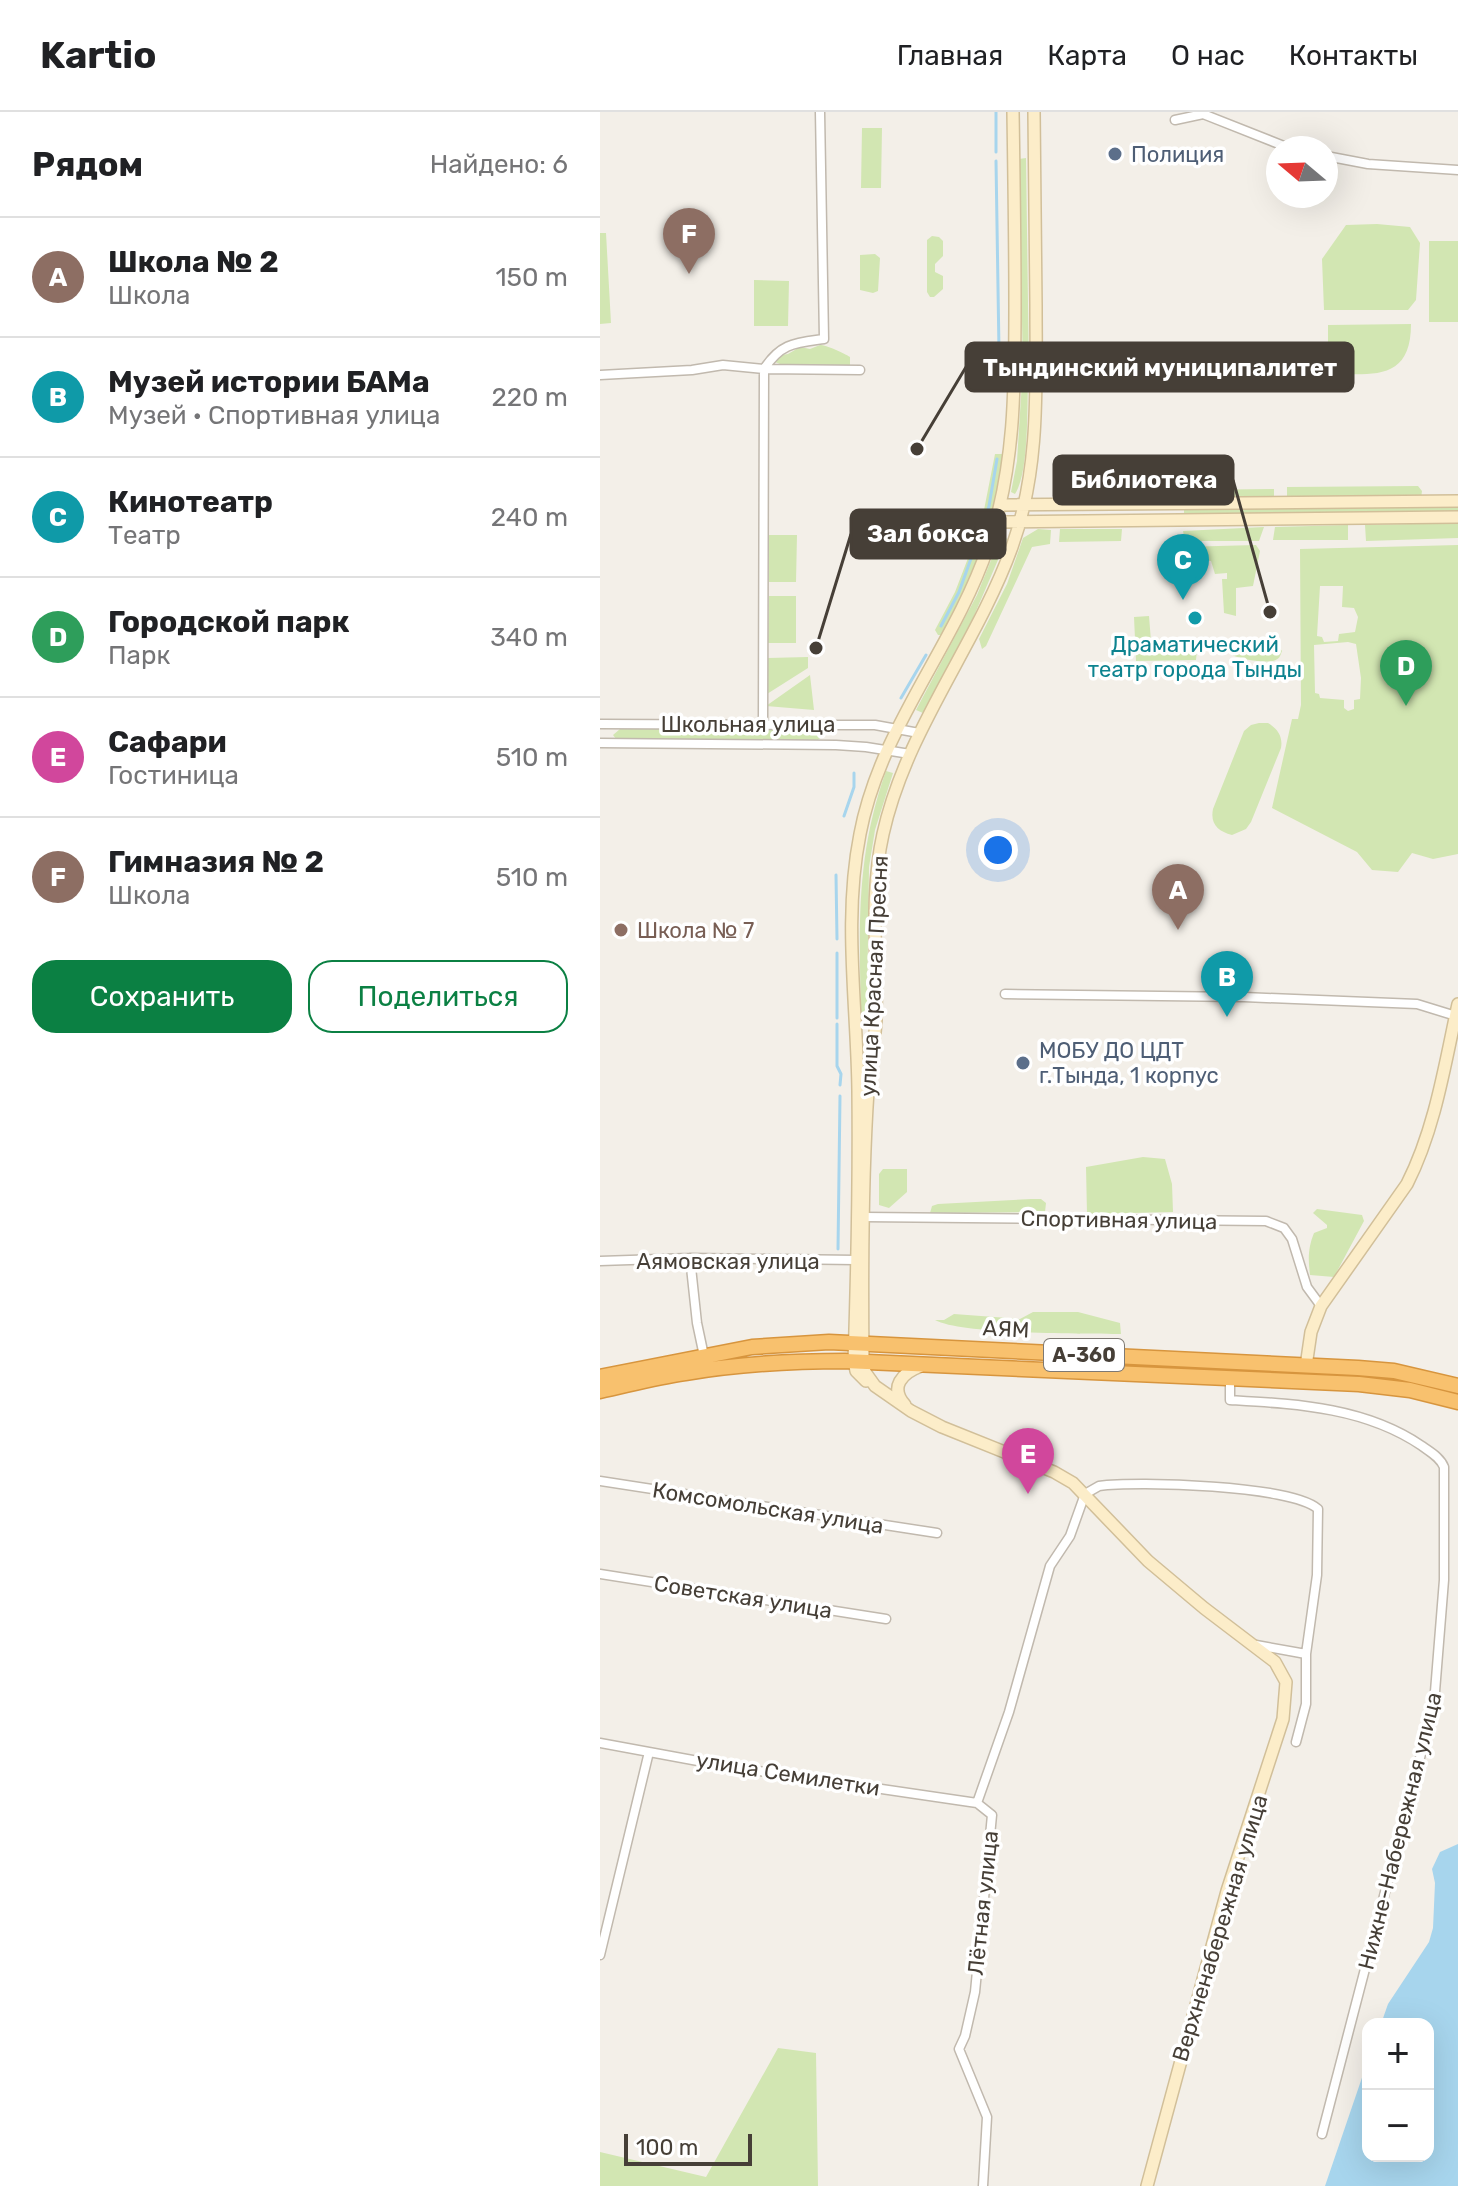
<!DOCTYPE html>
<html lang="ru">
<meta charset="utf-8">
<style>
body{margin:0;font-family:Rubik,sans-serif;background:#f2f2f2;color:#202124}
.controls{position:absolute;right:24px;bottom:24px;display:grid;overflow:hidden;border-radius:16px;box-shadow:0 8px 32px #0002}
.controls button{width:72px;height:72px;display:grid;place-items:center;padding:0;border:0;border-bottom:2px solid #e0e0e0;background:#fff;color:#202124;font:40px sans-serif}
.compass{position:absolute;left:666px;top:24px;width:72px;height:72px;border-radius:50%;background:#fff;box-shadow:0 8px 32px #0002;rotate:289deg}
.scale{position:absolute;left:24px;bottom:20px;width:128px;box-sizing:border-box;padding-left:8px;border:4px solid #463f37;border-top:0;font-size:22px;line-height:28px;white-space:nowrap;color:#463f37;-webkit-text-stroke:6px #fff;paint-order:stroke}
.you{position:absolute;left:398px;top:738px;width:28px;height:28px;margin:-20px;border:6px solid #fff;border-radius:50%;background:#1a73e8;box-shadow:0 0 0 12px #1a73e833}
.badge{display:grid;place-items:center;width:52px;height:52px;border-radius:50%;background:#0b8043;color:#fff;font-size:26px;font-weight:700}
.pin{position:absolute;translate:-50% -66px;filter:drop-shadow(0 2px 4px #0008)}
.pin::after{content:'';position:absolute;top:42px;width:28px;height:24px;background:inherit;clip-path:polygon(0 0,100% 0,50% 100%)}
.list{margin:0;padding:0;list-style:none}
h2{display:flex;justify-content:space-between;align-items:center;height:104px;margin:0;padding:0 32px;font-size:34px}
h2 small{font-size:26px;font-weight:400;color:#757577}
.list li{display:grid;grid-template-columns:52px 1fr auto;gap:24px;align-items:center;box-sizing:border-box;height:120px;padding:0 32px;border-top:2px solid #e0e0e0}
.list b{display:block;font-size:30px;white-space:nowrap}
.list p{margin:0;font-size:26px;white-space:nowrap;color:#757577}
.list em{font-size:26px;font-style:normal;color:#757577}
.actions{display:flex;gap:16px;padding:24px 32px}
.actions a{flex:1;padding:18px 0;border:2px solid #0b8043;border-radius:24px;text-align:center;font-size:28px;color:#0b8043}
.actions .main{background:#0b8043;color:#fff}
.map{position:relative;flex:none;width:858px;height:2074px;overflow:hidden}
header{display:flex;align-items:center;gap:48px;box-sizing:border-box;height:112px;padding:0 40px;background:#fff;border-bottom:2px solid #e0e0e0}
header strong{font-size:38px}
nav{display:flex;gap:44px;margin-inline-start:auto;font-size:28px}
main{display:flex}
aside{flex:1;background:#fff}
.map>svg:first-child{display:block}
.green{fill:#d2e6b2;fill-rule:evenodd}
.water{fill:#a7d5ed}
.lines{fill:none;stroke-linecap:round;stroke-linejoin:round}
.stream{stroke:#a7d5ed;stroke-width:3}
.street-casing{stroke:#c1b9ae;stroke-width:11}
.secondary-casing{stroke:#d1bf99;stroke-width:14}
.highway-casing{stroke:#d7953e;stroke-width:17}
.street{stroke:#fff;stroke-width:8}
.secondary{stroke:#fcedc9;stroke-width:11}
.highway{stroke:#f8c16e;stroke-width:14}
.service-dot{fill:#5c6f8a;stroke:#fff;stroke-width:3}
.culture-dot{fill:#0f9aa8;stroke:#fff;stroke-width:3}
.education-dot{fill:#8d6e63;stroke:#fff;stroke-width:3}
.labels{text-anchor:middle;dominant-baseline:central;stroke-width:7;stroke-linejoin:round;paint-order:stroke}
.shield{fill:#fff;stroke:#7e7973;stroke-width:2}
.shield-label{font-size:20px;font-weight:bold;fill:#463f37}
.service-label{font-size:22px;fill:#4e5e75;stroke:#fff;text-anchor:start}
.culture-label{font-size:22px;fill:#0d838f;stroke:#fff}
.street-label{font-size:22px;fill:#463f37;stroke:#fff}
.education-label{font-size:22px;fill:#785e54;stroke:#fff;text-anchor:start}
.leader{fill:none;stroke:#463f37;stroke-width:3}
.callout-dot{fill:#463f37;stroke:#fff;stroke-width:3}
.callout{fill:#463f37;stroke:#463f37;stroke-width:3}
.callout-label{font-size:24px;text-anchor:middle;font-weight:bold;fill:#fff}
</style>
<header>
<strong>Kartio</strong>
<nav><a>Главная</a><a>Карта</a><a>О нас</a><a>Контакты</a></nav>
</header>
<main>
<aside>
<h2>Рядом<small>Найдено: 6</small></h2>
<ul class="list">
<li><span class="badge" style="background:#8d6e63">A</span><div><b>Школа № 2</b><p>Школа</p></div><em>150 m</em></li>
<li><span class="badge" style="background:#0f9aa8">B</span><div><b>Музей истории БАМа</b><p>Музей · Спортивная улица</p></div><em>220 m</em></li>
<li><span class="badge" style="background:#0f9aa8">C</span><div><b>Кинотеатр</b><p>Театр</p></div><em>240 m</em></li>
<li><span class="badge" style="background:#2e9e5b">D</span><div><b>Городской парк</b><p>Парк</p></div><em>340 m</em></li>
<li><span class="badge" style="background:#d1479c">E</span><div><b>Сафари</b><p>Гостиница</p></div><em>510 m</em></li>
<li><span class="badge" style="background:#8d6e63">F</span><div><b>Гимназия № 2</b><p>Школа</p></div><em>510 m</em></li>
</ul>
<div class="actions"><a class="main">Сохранить</a><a>Поделиться</a></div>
</aside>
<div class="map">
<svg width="858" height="2074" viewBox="0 0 858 2074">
<rect width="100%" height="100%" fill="#f3efe8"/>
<path class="green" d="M262,16H282L281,76H261Z
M426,46L429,262H423L419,47Z
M777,112L810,115L820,131L816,188L808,198H724L722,147L746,113Z
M0,121H6L11,211L0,212Z
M332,124L339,125L343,129V144L335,152V160L343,164V177L334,185H330L327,180V128Z
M829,129H858V210H829Z
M275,142L280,146L278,179L273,181L260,178V143Z
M154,168L189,169L188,214H154Z
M811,212C811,270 772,262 728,262V213Z
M220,233C226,233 244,241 250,245V256L187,255L175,250L176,244L188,242L200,235L210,237Z
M422,269H428C427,296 429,361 415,382L411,380L417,349Z
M395,342H403L393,400L383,431L375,429L384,398Z
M818,374L822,379L821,386L687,388V375Z
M674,377V388L582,389L583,378Z
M858,394V400L584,404V398Z
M858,411V426L766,429L765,413Z
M748,413V428H673L675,415Z
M664,415L659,429H585L583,419Z
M438,417L451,418L450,432L432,435L386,534L382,537L379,527L407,472L423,426Z
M460,417H522L521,429L459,430Z
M169,423H197L196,470H169Z
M404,424L407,427L373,506L323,601L316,598L377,483L400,426Z
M656,433L660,439L653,474L636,476V504L624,501L622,467H627V461L615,462L611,449L581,446L580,435Z
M858,433V742L833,747L812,741L798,760L772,758L757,740L672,696L692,607H698L701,593L700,437ZM720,474H743L742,495L754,496L758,505L755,520L739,522L738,529L724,530L722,525L717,524ZM748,530L756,532L761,566L760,587L754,588V597L748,599L744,596V588L720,586L719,582L715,581L714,533Z
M378,435L381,437L367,475L342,523H338L335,518L355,480L370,441Z
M169,484H196V531H168Z
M549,504L551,529L598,528L596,548L536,549L534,505Z
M671,531L677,533L682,539C680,544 680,547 673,549C663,551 634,547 628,540V536L633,534Z
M208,545V556L167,582L168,546Z
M210,563L214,598L166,594Z
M659,611H668C678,617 683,625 681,636L651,710L646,717L632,723C618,719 610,712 613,697L644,619L651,613Z
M20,617H218L223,619L224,622L218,628L16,627L13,623Z
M286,659L293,661L275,718L269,755L267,901L264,903L261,902C259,814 256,743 286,659Z
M543,1045L565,1047L572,1072L573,1100L487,1102L486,1055Z
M283,1057H307V1080L289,1096L279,1093V1062Z
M431,1087H441L446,1091L445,1100L330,1101L332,1094L338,1092Z
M717,1097L762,1103L764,1109L734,1165L710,1163C708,1147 708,1136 714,1121L727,1116V1113L713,1101Z
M433,1200H478L520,1211L521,1222C483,1221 363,1223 335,1208H344L354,1202L420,1207Z
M178,1936L216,1941L218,2074H0V2040L106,2065Z"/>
<path class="water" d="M858,1732V2074H725L768,1948V2044H828V1912H781L788,1892L829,1830L833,1816L835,1771L832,1757L840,1740Z"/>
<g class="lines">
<path class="stream" d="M396,0V40
M396,49L399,239
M379,425L389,394L397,347
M341,514L359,480L373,441
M301,586L326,543
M244,704L254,675V661
M236,763L237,827
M237,906V841
M237,912V954L241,962L240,973
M238,1137L240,984"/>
<defs>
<path id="street" d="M575,8L603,2L689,36
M726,44L768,52L858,58
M0,263L92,258L123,253L164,257L260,258
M0,612L249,613H275L319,621
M163,612L164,257C181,231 195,231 224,227L220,0
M0,631L236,633L266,635L310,642
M405,882L644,885L817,892L856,904
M264,1105L666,1109L684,1116L692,1127L707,1175L721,1194
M90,1146L97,1211L104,1244
M0,1149L90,1146L256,1148
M630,1268V1288C696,1292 765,1295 822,1334C830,1340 840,1345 844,1355V1468L834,1592L722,2022
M0,1369L337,1421
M0,1462L286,1507
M656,1533L706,1542
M0,1631L125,1654L377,1691
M377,1691L409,1600L450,1454L470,1424L485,1382L499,1374C537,1369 691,1373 718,1397L717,1463L706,1542V1592L696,1630
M377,1691L392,1703L375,1880L365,1924L359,1937L387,2005L383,2074
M0,1843L49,1640"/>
<path id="secondary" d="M434,0C435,64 435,129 436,193C436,275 440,357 412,435C376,534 306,618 283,722C269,784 278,846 276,908C275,932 269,955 268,979C262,1068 262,1159 263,1249L265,1260L275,1274L311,1299L342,1315L454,1360L473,1371L548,1449L604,1496L675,1550L686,1570L683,1607L627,1779L547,2074
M401,393L858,389
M396,410L858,405
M706,1254L711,1220L721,1194L807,1072C835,1017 845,952 858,892
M266,1269L256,1259L254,1249C257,1159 259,1069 258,979C257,893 243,807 260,722C280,616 354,535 388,435C415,356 415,276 415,193C415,129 414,64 413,0
M305,1293C289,1275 302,1261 321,1254"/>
<path id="highway" d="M0,1265L152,1235L229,1230L758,1256L794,1259L858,1274
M0,1279C28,1273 56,1265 85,1261C138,1252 191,1249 245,1249L759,1272L810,1278L858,1290"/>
</defs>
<use href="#street" class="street-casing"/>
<use href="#secondary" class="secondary-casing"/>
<use href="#highway" class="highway-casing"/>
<use href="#street" class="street"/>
<use href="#secondary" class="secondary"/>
<use href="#highway" class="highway"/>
</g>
<g class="service-dot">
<circle cx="515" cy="42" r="8"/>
<circle cx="423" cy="951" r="8"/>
</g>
<circle class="culture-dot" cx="595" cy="506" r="8"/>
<circle class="education-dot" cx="21" cy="818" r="8"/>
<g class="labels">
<rect class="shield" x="444" y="1227" width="80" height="32" rx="6"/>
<g class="shield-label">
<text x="484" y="1243">А-360</text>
</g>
<g class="service-label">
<text x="531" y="42">Полиция</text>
<text x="439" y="938">МОБУ ДО ЦДТ<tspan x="439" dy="25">г.Тында, 1 корпус</tspan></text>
</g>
<g class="culture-label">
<text x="595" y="532">Драматический<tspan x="595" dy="25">театр города Тынды</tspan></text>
</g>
<g class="street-label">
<text x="148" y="612">Школьная улица</text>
<text transform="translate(274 864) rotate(-87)">улица Красная Пресня</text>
<text transform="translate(519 1108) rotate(1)">Спортивная улица</text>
<text x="128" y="1149">Аямовская улица</text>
<text transform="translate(406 1217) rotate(3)">АЯМ</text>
<text transform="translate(168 1396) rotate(9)">Комсомольская улица</text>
<text transform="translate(143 1485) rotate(9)">Советская улица</text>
<text transform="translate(188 1662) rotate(9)">улица Семилетки</text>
<text transform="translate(800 1719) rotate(-76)">Нижне-Набережная улица</text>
<text transform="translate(383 1791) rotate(-84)">Лётная улица</text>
<text transform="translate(620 1816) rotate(-73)">Верхненабережная улица</text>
</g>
<g class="education-label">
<text x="37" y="818">Школа № 7</text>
</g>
</g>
<path class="leader" d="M317 337L366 255M670 500L633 368M216 536L251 422"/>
<g class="callout-dot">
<circle cx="317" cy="337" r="8"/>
<circle cx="670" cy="500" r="8"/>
<circle cx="216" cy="536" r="8"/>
</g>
<g class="callout">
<rect x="366" y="231" width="387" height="48" rx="8"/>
<rect x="454" y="344" width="179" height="48" rx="8"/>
<rect x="251" y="398" width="154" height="48" rx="8"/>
</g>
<g class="callout-label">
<text x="560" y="264">Тындинский муниципалитет</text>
<text x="544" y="376">Библиотека</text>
<text x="328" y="430">Зал бокса</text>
</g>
</svg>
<div class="controls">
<button>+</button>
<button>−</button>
</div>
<svg class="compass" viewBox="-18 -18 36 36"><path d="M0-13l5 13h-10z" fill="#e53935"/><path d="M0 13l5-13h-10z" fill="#757577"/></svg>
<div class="scale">100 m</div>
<div class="you"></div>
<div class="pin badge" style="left:578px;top:818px;background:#8d6e63">A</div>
<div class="pin badge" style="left:627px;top:905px;background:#0f9aa8">B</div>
<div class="pin badge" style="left:583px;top:488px;background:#0f9aa8">C</div>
<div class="pin badge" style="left:806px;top:594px;background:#2e9e5b">D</div>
<div class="pin badge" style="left:428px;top:1382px;background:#d1479c">E</div>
<div class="pin badge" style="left:89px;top:162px;background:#8d6e63">F</div>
</div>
</main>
